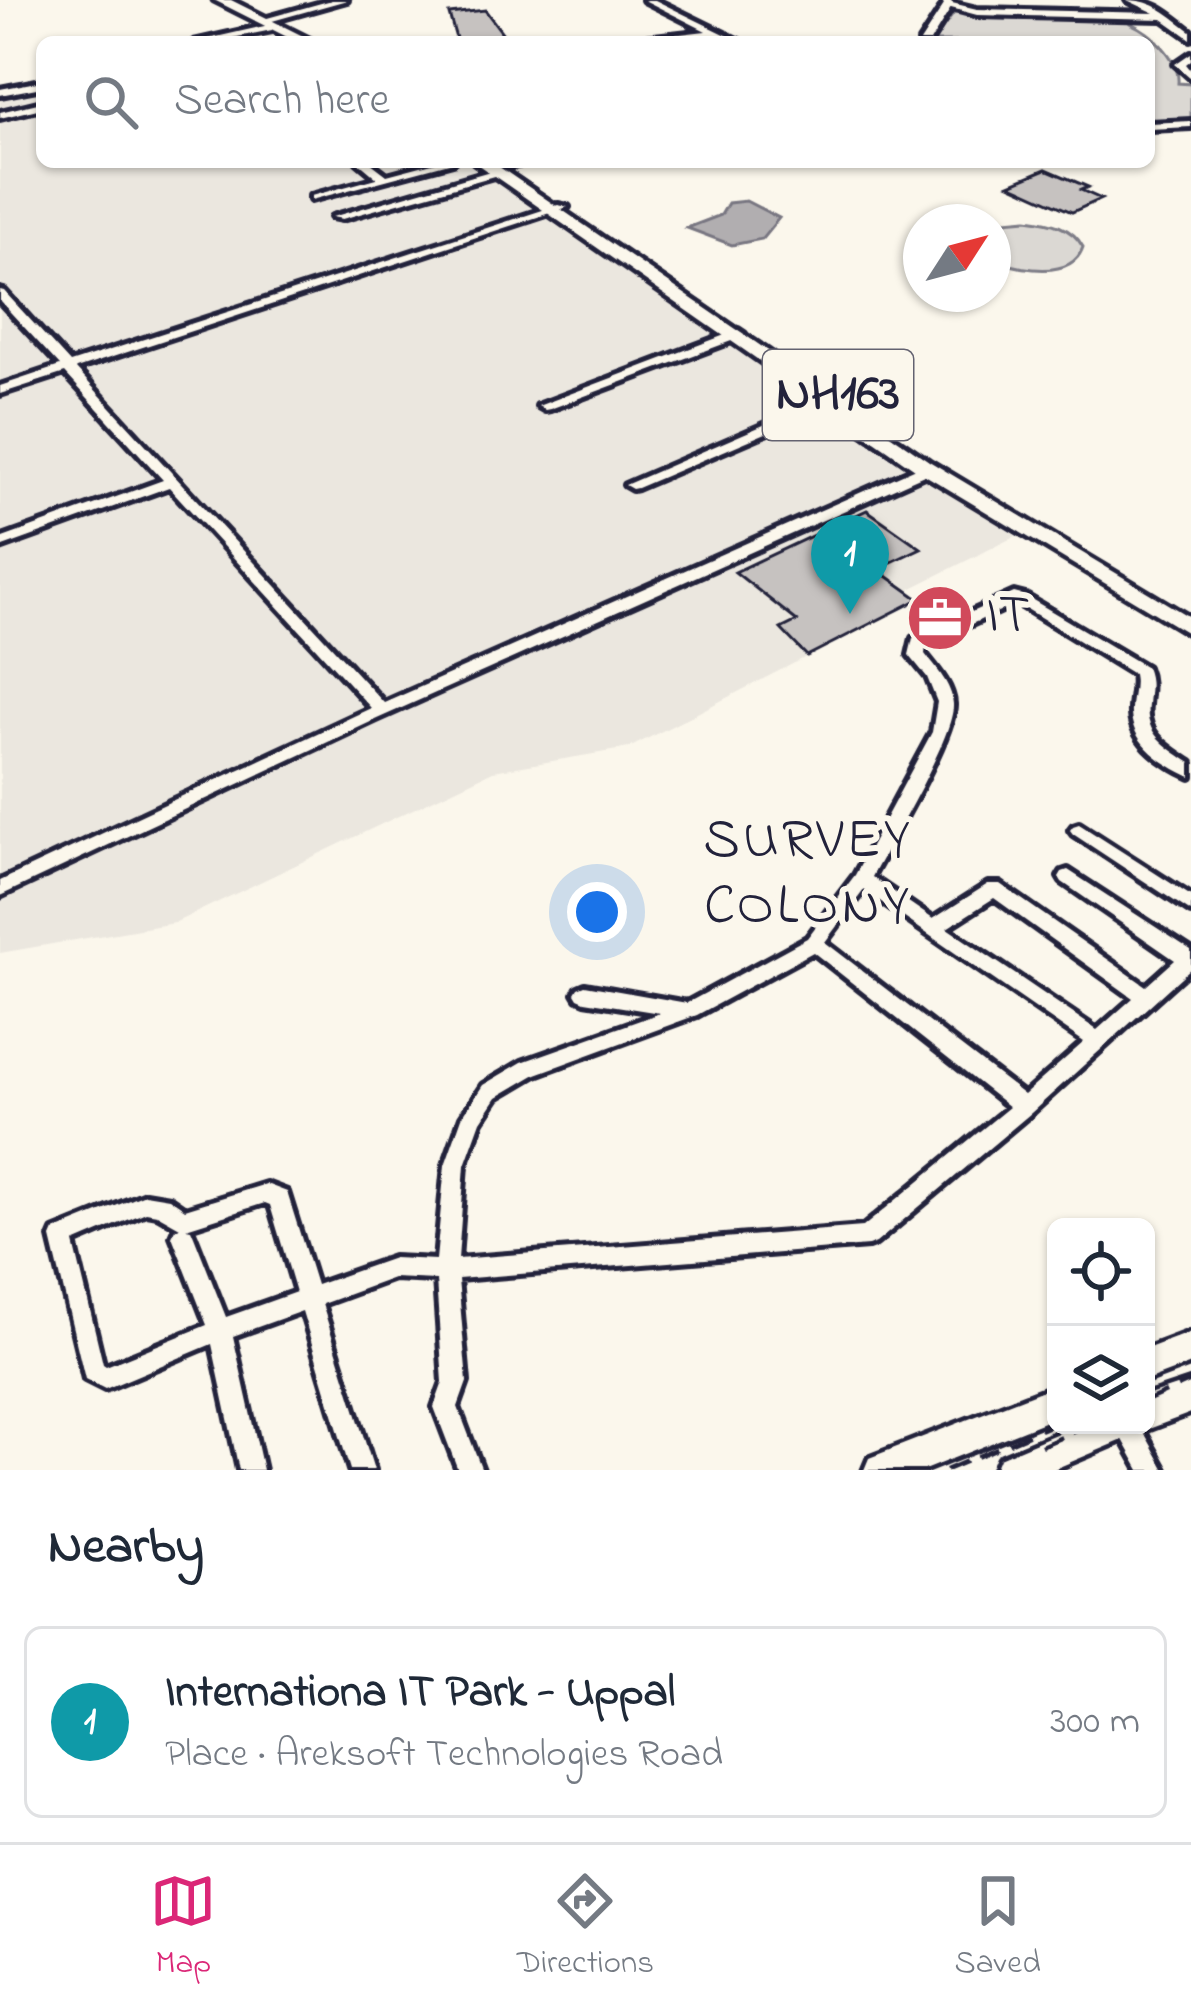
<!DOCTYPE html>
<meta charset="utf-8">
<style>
body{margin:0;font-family:"Indie Flower",sans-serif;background:#f6f6f7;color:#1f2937}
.controls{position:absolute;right:36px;bottom:36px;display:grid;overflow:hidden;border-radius:18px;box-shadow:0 3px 9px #0004}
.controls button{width:108px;height:108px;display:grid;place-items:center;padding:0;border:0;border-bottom:3px solid #e0e1e3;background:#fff;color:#1f2937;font:60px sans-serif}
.compass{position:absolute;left:903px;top:204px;width:108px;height:108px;border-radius:50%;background:#fff;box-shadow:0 3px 9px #0004;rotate:54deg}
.you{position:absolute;left:597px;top:912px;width:42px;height:42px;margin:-30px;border:9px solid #fff;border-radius:50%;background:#1a73e8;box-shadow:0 0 0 18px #1a73e833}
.badge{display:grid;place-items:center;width:78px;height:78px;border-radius:50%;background:#db2777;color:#fff;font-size:39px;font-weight:700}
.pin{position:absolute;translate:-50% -99px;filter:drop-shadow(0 3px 6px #0008)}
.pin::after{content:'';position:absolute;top:63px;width:42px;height:36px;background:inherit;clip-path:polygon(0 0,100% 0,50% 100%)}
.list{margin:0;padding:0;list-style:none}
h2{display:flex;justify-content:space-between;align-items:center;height:156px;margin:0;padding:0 48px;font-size:51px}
h2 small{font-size:39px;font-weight:400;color:#747a83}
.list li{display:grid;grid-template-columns:78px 1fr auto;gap:36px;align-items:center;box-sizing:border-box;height:192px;margin:0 24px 24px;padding:0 24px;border:3px solid #e0e1e3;border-radius:18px}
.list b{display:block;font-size:45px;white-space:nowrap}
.list p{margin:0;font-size:39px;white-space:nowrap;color:#747a83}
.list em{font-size:39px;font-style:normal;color:#747a83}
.icon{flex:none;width:66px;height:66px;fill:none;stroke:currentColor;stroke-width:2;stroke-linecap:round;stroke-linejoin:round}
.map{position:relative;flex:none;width:1191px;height:1470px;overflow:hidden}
.search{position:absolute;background:#fff;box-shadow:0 3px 9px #0004;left:36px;right:36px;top:36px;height:132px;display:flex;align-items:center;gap:30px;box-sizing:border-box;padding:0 42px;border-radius:18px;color:#747a83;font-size:45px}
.sheet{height:372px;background:#fff}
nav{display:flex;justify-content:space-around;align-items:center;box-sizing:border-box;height:168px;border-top:3px solid #e0e1e3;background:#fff;font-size:33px;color:#747a83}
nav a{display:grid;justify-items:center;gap:6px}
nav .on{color:#db2777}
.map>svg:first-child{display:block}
.built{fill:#ebe7df}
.green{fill:#dbd8d3;stroke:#7e7d87;stroke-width:3}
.water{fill:#b1aeb0;stroke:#787681;stroke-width:3}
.building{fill:#c6c2c0;stroke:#22223b;stroke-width:3}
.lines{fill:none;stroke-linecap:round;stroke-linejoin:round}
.minor-casing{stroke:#22223b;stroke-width:10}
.highway-casing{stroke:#22223b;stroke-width:9}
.minor{fill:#fbf7ec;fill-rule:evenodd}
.highway{fill:#fbf7ec;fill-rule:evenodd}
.rail{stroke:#22223b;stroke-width:4.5;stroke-dasharray:22 12;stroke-linecap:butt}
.labels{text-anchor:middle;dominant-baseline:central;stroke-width:12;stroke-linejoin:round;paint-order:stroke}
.shield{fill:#fbf7ec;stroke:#636270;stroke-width:3}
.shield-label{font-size:51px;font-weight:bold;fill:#22223b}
.poi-label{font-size:54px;fill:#22223b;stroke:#fbf7ec;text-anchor:start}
.neighbourhood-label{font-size:57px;letter-spacing:3px;fill:#22223b;stroke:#fbf7ec}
</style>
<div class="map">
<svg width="1191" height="1470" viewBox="0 0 1191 1470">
<rect width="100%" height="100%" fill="#fbf7ec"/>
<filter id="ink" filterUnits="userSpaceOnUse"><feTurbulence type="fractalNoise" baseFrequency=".00833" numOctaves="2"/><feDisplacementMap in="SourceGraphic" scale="24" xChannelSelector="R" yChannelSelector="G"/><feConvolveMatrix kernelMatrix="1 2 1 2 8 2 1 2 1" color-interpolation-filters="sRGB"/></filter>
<g filter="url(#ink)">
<path class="built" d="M42,86V162H468L1016,536L908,590L812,654L629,748L493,771L174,923L0,953V95Z"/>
<path class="green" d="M954,13L1132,16L1130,23C1151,32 1180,58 1178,83L1191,84V120L1149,121V42H932Z
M1027,219C1049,222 1072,226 1083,247C1072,281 1018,269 993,259V222Z"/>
<path class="water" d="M746,201L779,218L762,239L732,245L687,228L721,215L728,203Z"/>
<path class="building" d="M485,10L506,38L457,42L449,14Z
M1046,169L1088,187L1081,190L1101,199L1072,212L1010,184Z
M867,510L921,548L877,569L919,599L807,656L781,629L797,621L735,572Z"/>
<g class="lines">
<defs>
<path id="minor" d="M332,0H347L265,23L260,20Z
M644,0H655L741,42H729L715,36L661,42H632L637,39L706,31Z
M942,0H950L952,3L977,9L1155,13L1127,0C1155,0 1170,15 1191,31V39L1163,19L977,15L951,8L930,42H920L944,5Z
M269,25L272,26V30L213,42H194Z
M1191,53V60L1186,64L1191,70V78L1175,64Z
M42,81V87L0,95V89Z
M42,102V108L0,118V112Z
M1191,121V127L1149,129V123Z
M358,162H370L387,175L436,162H453L311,200V196L377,178Z
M525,162C518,167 499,168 492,163Z
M497,169L502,172L501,174L342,219L332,217Z
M558,205L568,207L76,369L384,703L923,465H933V471L377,719L0,896V881L371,708L169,487L0,548V539L163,480L65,373L0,394V386L60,366L0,301V290L4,291L70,363Z
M738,330L744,334L742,337L550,409L545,410L538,406Z
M831,396L838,400L836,403L637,488L632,489L625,485Z
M1014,593L1026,596L1146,667C1152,682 1149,690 1148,705C1144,735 1169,748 1191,763V777C1166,766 1132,744 1131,714C1130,700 1136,688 1133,674L1017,603L926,645L925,654C936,668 952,685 953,704C955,735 890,843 872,877L933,919L988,884H1000L1146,986L1175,960L1062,882L1059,877L1062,872L1068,870L1191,950V968L1031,1113L876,1243L868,1246L458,1279L467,1382L458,1407L482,1470H458L434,1407L443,1382L436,1280L393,1278L322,1304L374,1470H350L302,1311L233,1336L263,1470H239L212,1344L105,1389L85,1379L51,1238L54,1231L145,1194L169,1198L185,1209L266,1184L287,1192L316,1285L393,1258L436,1260L445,1165L462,1117L483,1085L522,1062L660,1013L585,1001L578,998L575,993L578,988L585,985L687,1003L807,938L855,875L932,732L937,702L927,677L909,655L913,638ZM864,890L1084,1042L1024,1095L825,942ZM994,898L1133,998L1097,1030L947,928ZM813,952L1009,1107L863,1227L458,1259L465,1165L481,1121L497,1097L536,1074L697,1015ZM265,1203L270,1205L296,1292L226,1317L194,1236L191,1229L186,1228ZM146,1212L157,1214L180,1227L175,1229L172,1236L207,1325L106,1366L103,1364L74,1243Z
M1079,824L1191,896V912L1073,834L1070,830L1073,826Z
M1115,1425H1140L1165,1470H1140Z"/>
<path id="highway" d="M214,0H231L315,42H297Z
M474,162H492L929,461L1191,618V635L915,469Z
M1191,1332V1364L1146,1381V1349Z
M1191,1381V1413L1146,1430L1135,1425L1130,1437L1052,1470H994L999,1458L1077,1425H1146V1396Z
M1056,1385V1417L924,1470H864L869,1458Z"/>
</defs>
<use href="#minor" class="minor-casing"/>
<use href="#highway" class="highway-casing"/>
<use href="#minor" class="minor"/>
<use href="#highway" class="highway"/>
<path class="rail" d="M1146,1401L1191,1381
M1041,1446L1090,1425
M946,1470L1056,1423"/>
</g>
</g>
<defs>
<symbol id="office-disc" viewBox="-11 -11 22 22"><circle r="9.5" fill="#d1495b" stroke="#fbf7ec"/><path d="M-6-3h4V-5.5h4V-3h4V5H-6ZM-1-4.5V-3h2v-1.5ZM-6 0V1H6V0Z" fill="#fff"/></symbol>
</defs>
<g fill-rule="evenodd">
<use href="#office-disc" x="902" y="580" width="76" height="76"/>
</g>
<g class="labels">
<rect class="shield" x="763" y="350" width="150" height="90" rx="9"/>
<g class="shield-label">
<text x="838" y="395">NH163</text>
</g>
<g class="poi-label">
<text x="986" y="618">IT</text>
</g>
<g class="neighbourhood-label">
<text x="808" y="842">SURVEY<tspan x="808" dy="66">COLONY</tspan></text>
</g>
</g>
</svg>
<div class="controls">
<button><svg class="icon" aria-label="locate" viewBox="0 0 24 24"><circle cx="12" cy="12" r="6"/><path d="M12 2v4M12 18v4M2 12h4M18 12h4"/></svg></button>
<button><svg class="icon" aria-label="layers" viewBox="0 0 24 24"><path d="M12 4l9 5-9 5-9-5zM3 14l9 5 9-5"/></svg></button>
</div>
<svg class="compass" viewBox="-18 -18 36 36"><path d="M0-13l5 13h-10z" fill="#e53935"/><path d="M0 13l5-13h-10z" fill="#747a83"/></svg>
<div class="you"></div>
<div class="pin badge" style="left:850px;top:614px;background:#0f9aa8">1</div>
<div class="search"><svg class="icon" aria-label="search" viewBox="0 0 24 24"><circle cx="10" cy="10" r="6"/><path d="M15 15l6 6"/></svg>Search here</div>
</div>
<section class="sheet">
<h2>Nearby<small></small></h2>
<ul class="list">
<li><span class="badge" style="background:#0f9aa8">1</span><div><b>Internationa IT Park - Uppal</b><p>Place · Areksoft Technologies Road</p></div><em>300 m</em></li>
</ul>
</section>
<nav>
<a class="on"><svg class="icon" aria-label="map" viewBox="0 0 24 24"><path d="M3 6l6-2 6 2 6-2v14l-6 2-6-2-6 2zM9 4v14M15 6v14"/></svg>Map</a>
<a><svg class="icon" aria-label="directions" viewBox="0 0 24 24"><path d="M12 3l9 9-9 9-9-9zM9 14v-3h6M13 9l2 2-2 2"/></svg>Directions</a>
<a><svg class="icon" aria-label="saved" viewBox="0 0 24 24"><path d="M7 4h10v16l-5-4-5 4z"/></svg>Saved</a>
</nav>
